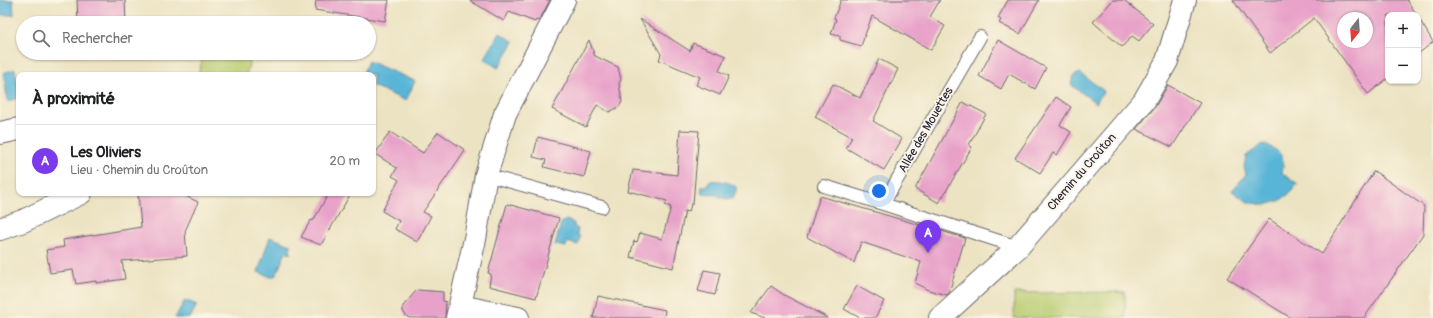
<!DOCTYPE html>
<html lang="fr">
<meta charset="utf-8">
<style>
body{margin:0;font-family:Pangolin,sans-serif;background:#f6f6f6;color:#202124}
.controls{position:absolute;right:12px;top:12px;display:grid;overflow:hidden;border-radius:8px;box-shadow:0 1px 3px #0004}
.controls button{width:36px;height:36px;display:grid;place-items:center;padding:0;border:0;border-bottom:1px solid #e0e0e0;background:#fff;color:#202124;font:20px sans-serif}
.compass{position:absolute;left:1337px;top:12px;width:36px;height:36px;border-radius:50%;background:#fff;box-shadow:0 1px 3px #0004;rotate:197deg}
.you{position:absolute;left:879px;top:191px;width:14px;height:14px;margin:-10px;border:3px solid #fff;border-radius:50%;background:#1a73e8;box-shadow:0 0 0 6px #1a73e833}
.badge{display:grid;place-items:center;width:26px;height:26px;border-radius:50%;background:#7c3aed;color:#fff;font-size:13px;font-weight:700}
.pin{position:absolute;translate:-50% -33px;filter:drop-shadow(0 1px 2px #0008)}
.pin::after{content:'';position:absolute;top:21px;width:14px;height:12px;background:inherit;clip-path:polygon(0 0,100% 0,50% 100%)}
.list{margin:0;padding:0;list-style:none}
h2{display:flex;justify-content:space-between;align-items:center;height:52px;margin:0;padding:0 16px;font-size:17px}
h2 small{font-size:13px;font-weight:400;color:#757577}
.list li{display:grid;grid-template-columns:26px 1fr auto;gap:12px;align-items:center;box-sizing:border-box;height:72px;padding:0 16px;border-top:1px solid #e0e0e0}
.list b{display:block;font-size:15px;white-space:nowrap}
.list p{margin:0;font-size:13px;white-space:nowrap;color:#757577}
.list em{font-size:13px;font-style:normal;color:#757577}
.icon{flex:none;width:22px;height:22px;fill:none;stroke:currentColor;stroke-width:2;stroke-linecap:round;stroke-linejoin:round}
.map{position:relative;flex:none;width:1433px;height:318px;overflow:hidden}
.search{position:absolute;background:#fff;box-shadow:0 1px 3px #0004;left:16px;top:16px;width:360px;height:44px;display:flex;align-items:center;gap:10px;box-sizing:border-box;padding:0 14px;border-radius:22px;color:#757577;font-size:15px}
.panel{position:absolute;background:#fff;box-shadow:0 1px 3px #0004;left:16px;top:72px;width:360px;height:124px;border-radius:8px}
.map>svg:first-child{display:block}
.green{fill:#b8cc70;stroke:#6d7756}
.water{fill:#59b5d7;stroke:#3e6c89}
.building{fill:#e8a2c9;fill-rule:evenodd}
.lines{fill:none;stroke-linecap:round;stroke-linejoin:round}
.service-casing{stroke:#69666a;stroke-width:14}
.minor-casing{stroke:#69666a;stroke-width:24}
.service{stroke:#fff;stroke-width:12}
.minor{stroke:#fff;stroke-width:22}
.labels{text-anchor:middle;dominant-baseline:central;stroke-width:3.5;stroke-linejoin:round;paint-order:stroke}
.street-label{font-size:12px;fill:#22223b;stroke:#fcf5e5}
</style>
<div class="map">
<svg width="1433" height="318" viewBox="0 0 1433 318">
<rect width="100%" height="100%" fill="#fcf5e5"/>
<filter id="ink" filterUnits="userSpaceOnUse"><feTurbulence type="fractalNoise" baseFrequency=".025" numOctaves="2"/><feDisplacementMap in="SourceGraphic" scale="8" xChannelSelector="R" yChannelSelector="G"/><feConvolveMatrix kernelMatrix="1 2 1 2 8 2 1 2 1" color-interpolation-filters="sRGB"/></filter>
<filter id="wash" filterUnits="userSpaceOnUse"><feTurbulence type="fractalNoise" baseFrequency=".012" numOctaves="4" result="noise"/><feDisplacementMap in="SourceGraphic" scale="16" xChannelSelector="R" yChannelSelector="G"/><feGaussianBlur stdDeviation="0.9" result="paint"/><feColorMatrix in="noise" values="0 0 0 0 0 0 0 0 0 0 0 0 0 0 0 0 0 1.4 0 .05"/><feComposite in="paint" operator="in"/></filter>
<g filter="url(#wash)">
<rect width="100%" height="100%" fill="#ece3c2"/>
<path class="green" d="M204,53H252L246,75H198Z
M1125,292V318H1014V293Z"/>
<path class="water" d="M0,0H13L14,15H0Z
M500,33L514,42L498,68L484,59Z
M368,61L415,81L406,101L373,86V75H362Z
M15,69L19,90V97L8,102L3,73Z
M1080,73L1104,91L1096,103L1071,85L1073,76Z
M1263,144C1279,150 1286,155 1282,173L1298,184L1289,194L1279,201L1265,205L1248,202L1232,191L1246,174L1244,167L1246,156Z
M711,181C719,180 730,182 736,187C737,196 731,201 723,198C721,198 718,196 717,195C711,194 707,196 701,193L702,186H708L709,182Z
M566,220L574,223V227L578,229L577,235L580,236L578,245L567,242L566,247L555,245L561,223Z
M270,237L291,245L290,254L286,252L276,275L271,277L258,272Z
M185,300L197,305L190,318H175Z"/>
<g id="blocks">
<path class="building" d="M77,0H125L126,23H78Z
M316,0H389L385,21L315,10Z
M469,0H550L539,21L536,20L535,22L509,12L504,21Z
M841,0H940L930,17L945,26L931,50L872,16L861,46L840,40V36L831,34L836,19L834,18Z
M1008,0H1039L1020,34L999,23L1001,20L998,18Z
M1113,0H1124L1153,24L1139,41L1132,36L1122,47L1093,22Z
M1233,0H1407L1417,15H1388V78L1368,94L1314,18L1270,53ZM1343,18H1367V42H1343Z
M1418,17L1433,42L1418,54Z
M640,19L690,51L693,43L726,56L719,71L729,76L720,95L696,85L700,77L659,60L661,54Z
M589,40L595,56L618,67L621,79L619,84L622,102L619,107L609,112L597,105L586,127L552,109Z
M998,40L1046,68L1035,89L1009,74L1001,89L979,76Z
M879,59L898,69L873,121L902,139L884,170L846,148L852,137L815,117L833,84L860,98Z
M1168,85L1200,103L1172,147L1136,129L1155,107Z
M1056,97L1071,107L1060,125L1071,132L1057,155L1053,153L1040,173L1015,158Z
M963,102L986,114L969,145L972,147L939,203L915,189Z
M680,130L699,131L693,204H691L689,212L685,211L673,268L630,257L634,241L637,242L640,233L662,239L671,207L665,205L667,201L628,191L633,170L677,175Z
M390,132L423,153L438,132L465,150L423,212L431,216L417,242L395,229L399,221L382,211L399,180L392,176L397,168L375,154Z
M538,137L591,151L584,177L544,167L546,160L533,157Z
M1374,171L1424,206L1423,234L1364,318H1291L1227,278L1269,219L1322,254Z
M138,193H179L198,202L185,231L187,256L122,261L125,279L96,283V281L76,284L73,270L50,273L46,250L64,247L63,240L141,227Z
M329,193H351L321,245L301,237L311,220L313,221Z
M820,196L965,238L949,293L947,295L928,290L915,283L921,262L861,242L854,263L807,237Z
M507,204L559,218L536,298L489,286L491,274L488,273Z
M704,270L720,273L715,295L698,291Z
M771,286L784,295L828,318H765L751,313Z
M857,286L884,301L875,318H860L844,309Z
M417,290L443,292V301L446,302L445,318H410L406,316L403,311V306Z
M598,296L665,310L664,318H593Z"/>
</g>
</g>
<g filter="url(#ink)">
<use href="#blocks" fill-opacity="0" stroke="#69666a" stroke-width="1"/>
<g class="lines">
<defs>
<path id="service" d="M980,37L883,204L1018,247
M486,175L602,207
M824,186L883,204"/>
<path id="minor" d="M0,133L19,129
M0,229L23,221L81,193
M460,306L518,318
M457,318L475,239L486,175L505,114L564,0
M940,318L1018,247L1144,101L1167,61L1185,0"/>
</defs>
<use href="#service" class="service-casing"/>
<use href="#minor" class="minor-casing"/>
<use href="#service" class="service"/>
<use href="#minor" class="minor"/>
</g>
</g>
<g class="labels">
<g class="street-label">
<text transform="translate(926 130) rotate(-60)">Allée des Mouettes</text>
<text transform="translate(1082 172) rotate(-49)">Chemin du Croûton</text>
</g>
</g>
</svg>
<div class="controls">
<button>+</button>
<button>−</button>
</div>
<svg class="compass" viewBox="-18 -18 36 36"><path d="M0-13l5 13h-10z" fill="#e53935"/><path d="M0 13l5-13h-10z" fill="#757577"/></svg>
<div class="you"></div>
<div class="pin badge" style="left:928px;top:253px">A</div>
<div class="search"><svg class="icon" aria-label="search" viewBox="0 0 24 24"><circle cx="10" cy="10" r="6"/><path d="M15 15l6 6"/></svg>Rechercher</div>
<section class="panel">
<h2>À proximité<small></small></h2>
<ul class="list">
<li><span class="badge">A</span><div><b>Les Oliviers</b><p>Lieu · Chemin du Croûton</p></div><em>20 m</em></li>
</ul>
</section>
</div>
